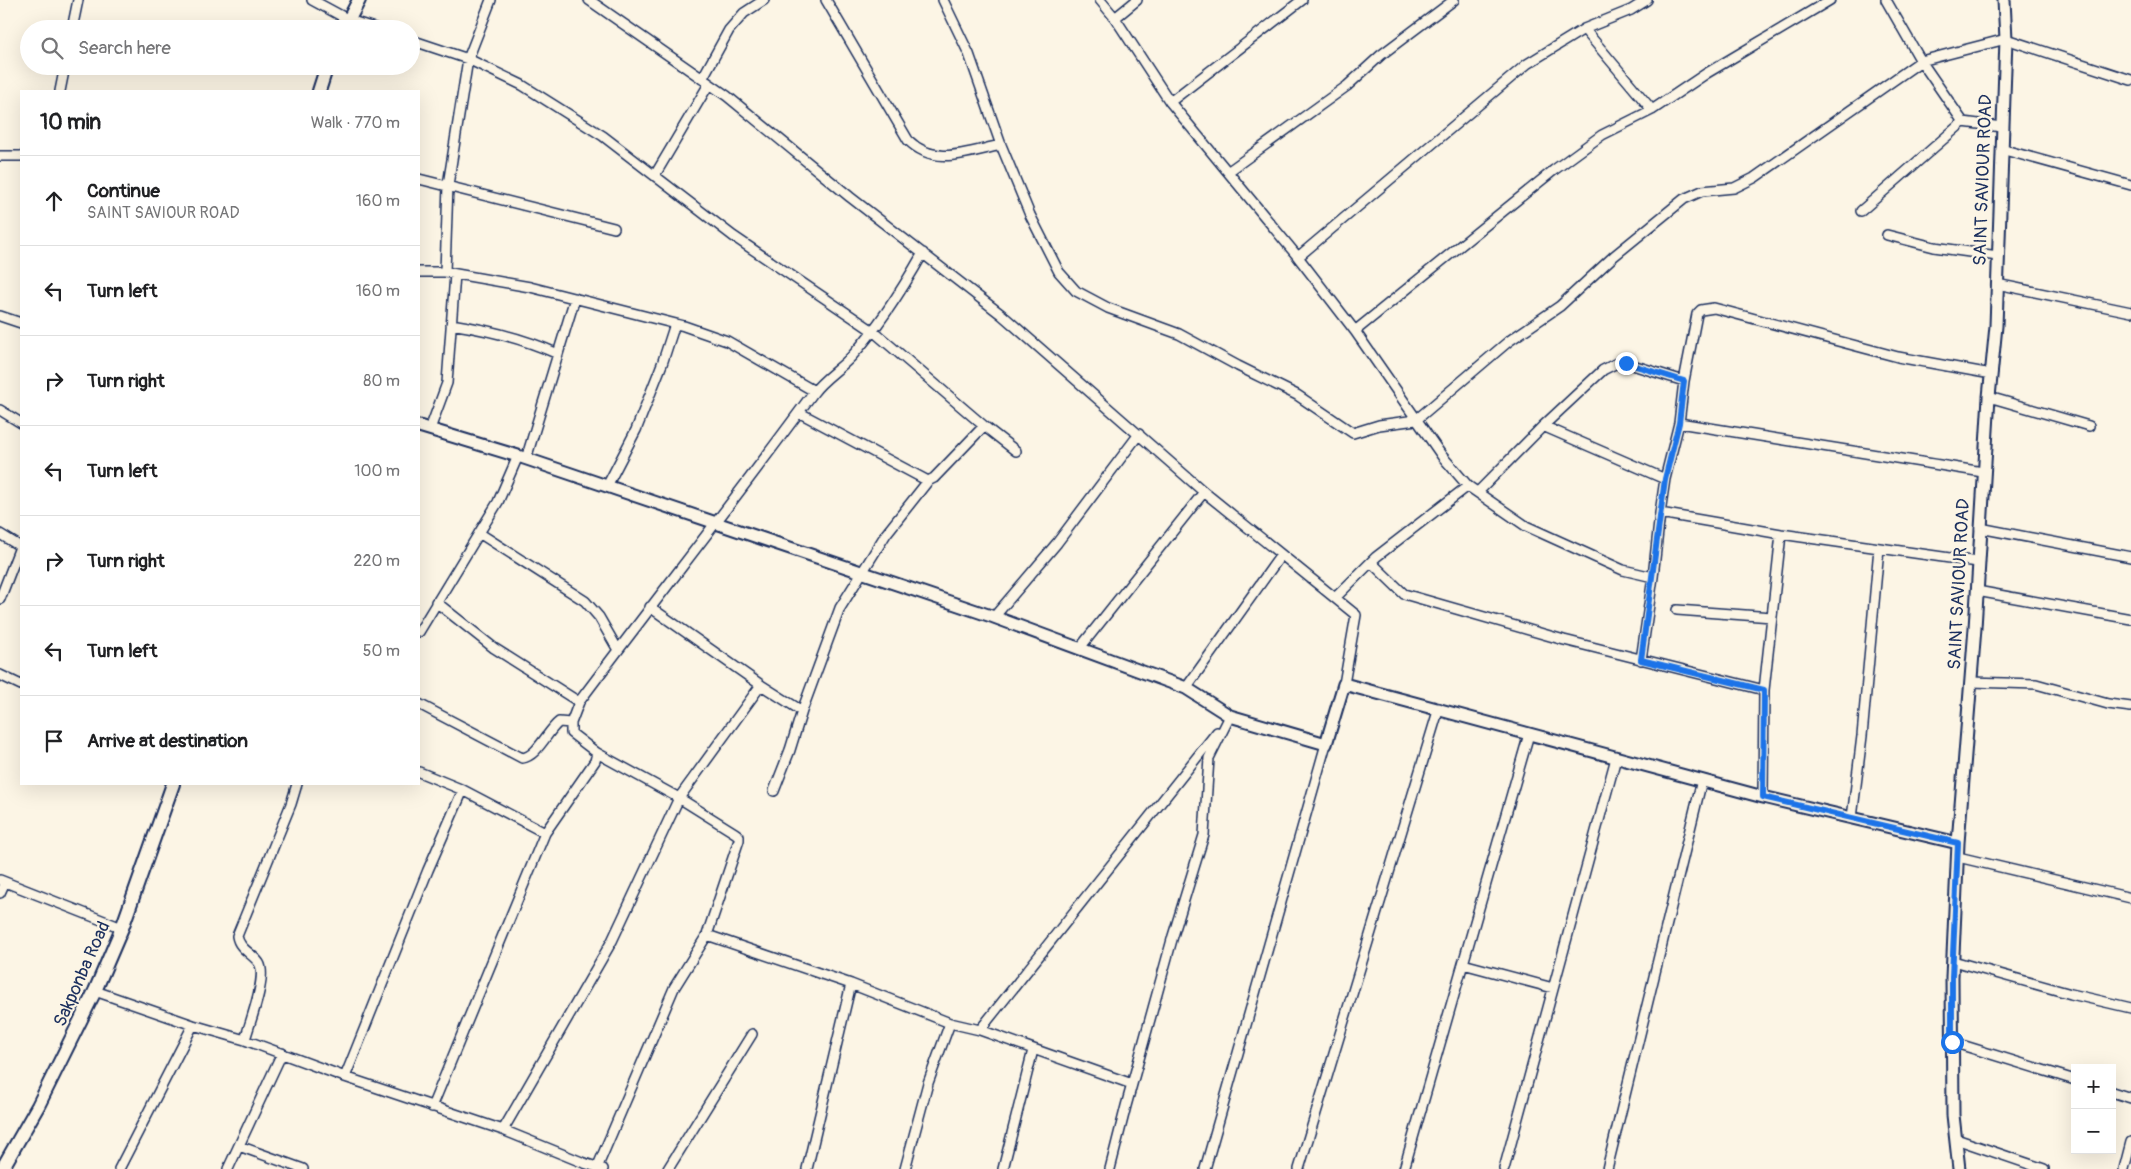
<!DOCTYPE html>
<meta charset="utf-8">
<style>
body{margin:0;font-family:Pangolin,sans-serif;background:#f2f2f2;color:#202124}
.controls{position:absolute;right:15px;bottom:15px;display:grid;overflow:hidden;border-radius:0px;box-shadow:0 5px 20px #0002}
.controls button{width:45px;height:45px;display:grid;place-items:center;padding:0;border:0;border-bottom:1px solid #e0e0e0;background:#fff;color:#202124;font:25px sans-serif}
.stop{position:absolute;width:15px;height:15px;margin:-11px;border:4px solid #1a73e8;border-radius:50%;background:#fff}
.stop.end{background:#1a73e8;border-color:#fff;box-shadow:0 1px 5px #0008}
.list{margin:0;padding:0;list-style:none}
h2{display:flex;justify-content:space-between;align-items:center;height:65px;margin:0;padding:0 20px;font-size:21px}
h2 small{font-size:16px;font-weight:400;color:#757577}
.list li{display:grid;grid-template-columns:32px 1fr auto;gap:15px;align-items:center;box-sizing:border-box;height:90px;padding:0 20px;border-top:1px solid #e0e0e0}
.list b{display:block;font-size:19px;white-space:nowrap}
.list p{margin:0;font-size:16px;white-space:nowrap;color:#757577}
.list em{font-size:16px;font-style:normal;color:#757577}
.icon{flex:none;width:28px;height:28px;fill:none;stroke:currentColor;stroke-width:2;stroke-linecap:round;stroke-linejoin:round}
.map{position:relative;flex:none;width:2131px;height:1169px;overflow:hidden}
.search{position:absolute;background:#fff;box-shadow:0 5px 20px #0002;left:20px;top:20px;width:400px;height:55px;display:flex;align-items:center;gap:12px;box-sizing:border-box;padding:0 18px;border-radius:28px;color:#757577;font-size:19px}
.panel{position:absolute;background:#fff;box-shadow:0 5px 20px #0002;left:20px;top:90px;width:400px;height:695px;border-radius:0px}
.map>svg:first-child{display:block}
.lines{fill:none;stroke-linecap:round;stroke-linejoin:round}
.minor-casing{stroke:#1b2f5e;stroke-width:12}
.tertiary-casing{stroke:#1b2f5e;stroke-width:15}
.secondary-casing{stroke:#1b2f5e;stroke-width:16}
.minor{stroke:#fcf5e5;stroke-width:9}
.tertiary{stroke:#fcf5e5;stroke-width:11}
.secondary{stroke:#fcf5e5;stroke-width:12}
.route{stroke:#1a73e8;stroke-width:6}
.labels{text-anchor:middle;dominant-baseline:central;stroke-width:4.5;stroke-linejoin:round;paint-order:stroke}
.street-label{font-size:18px;fill:#1b2f5e;stroke:#fcf5e5}
</style>
<div class="map">
<svg width="2131" height="1169" viewBox="0 0 2131 1169">
<rect width="100%" height="100%" fill="#fcf5e5"/>
<filter id="ink" filterUnits="userSpaceOnUse"><feTurbulence type="fractalNoise" baseFrequency=".02" numOctaves="2"/><feDisplacementMap in="SourceGraphic" scale="10" xChannelSelector="R" yChannelSelector="G"/><feConvolveMatrix kernelMatrix="1 2 1 2 8 2 1 2 1" color-interpolation-filters="sRGB"/></filter>
<g filter="url(#ink)">
<g class="lines">
<defs>
<path id="minor" d="M312,0L349,20L377,29
M589,0L727,96L850,197L1002,315L1204,492L1356,615L1344,684
M826,0L908,140C935,167 967,152 1001,145
M943,0L969,54L1001,145L1030,215L1059,272L1076,291L1108,308L1179,334L1238,366L1297,395L1353,433L1379,425L1416,420L1509,341L1560,306L1614,256L1684,199L1702,191L1734,188L1754,178L1921,61L2006,39L2131,80
M1100,0L1115,18L1170,102L1298,257L1355,331L1442,456L1468,486L1526,526L1623,570L1653,577L1660,513L1781,534L1978,562
M1886,0L1921,61L1963,122L2002,127
M1115,18L1137,0
M72,29L78,0
M1584,29L1652,110
M411,40L468,59L522,85L603,136L733,236L873,331L984,426L1016,451
M702,79L729,30L744,13L764,0
M60,91L65,66
M1170,102L1302,0
M2001,149L2131,185
M0,156H21
M1229,171L1347,86L1381,55L1454,0
M655,175L709,84
M419,179L614,228
M1861,211L1963,122
M1887,235L1934,247L1998,256
M1298,257L1527,64L1584,29L1631,10L1647,0
M419,272H445L530,287L684,326L727,341L814,391
M445,272L448,185L468,59L491,0
M1997,284L2131,312
M0,316L21,323
M451,324C489,330 523,338 558,354
M1355,331L1554,170L1602,135L1652,110L1707,73L1830,0
M1989,397L2089,426
M0,410L21,423
M800,413L928,481
M1679,423L1983,472
M1543,426L1665,479
M430,429L447,383L455,274
M526,459L575,298
M607,486L636,430L662,364L675,324
M1478,492L1543,426L1603,370L1615,364L1626,363L1684,381
M1660,513L1665,479L1679,423L1684,381L1697,314L1701,310L1714,308L1898,357L1991,374
M1980,528L2131,557
M479,533L585,601L599,617L618,650
M0,534L21,547
M1371,562L1404,594L1564,640L1764,690
M1977,591L2131,619
M1335,598L1376,557L1468,486
M0,599L20,547
M436,602L494,648L579,702
M650,607L761,685L802,711L790,750L774,791
M1677,610L1772,617
M994,617L1057,543L1139,434
M419,632L498,502L518,456
M1079,649L1204,492
M1641,660L1653,577
M0,675L21,685
M1971,682L2036,684L2108,704L2131,707
M1186,688L1281,555
M419,704L522,758C538,756 547,731 559,722L571,723
M802,711L840,608L886,534L928,481L934,478L984,426
M419,772L463,790L545,833
M1763,797L1764,690L1781,534
M1852,818L1862,736L1879,548
M1958,857L2131,898
M0,880L122,928
M0,893L5,882
M707,935L851,984L950,1023L980,1030L1132,1084
M1953,961L2071,994L2131,1008
M1463,964L1553,988
M95,991L193,1025L245,1040L345,1077L503,1130L584,1163L603,1169
M980,1030L1217,732
M245,1040C249,1024 268,977 259,963C252,953 239,949 237,936L291,804L297,784
M1952,1042L2075,1080
M345,1077L428,870L463,790
M2112,1092L2131,1098
M432,1107L545,833L595,761L597,753
M503,1130L612,941L679,798L761,685
M1956,1139L2044,1169
M239,1146L303,1169
M597,1168L674,988L707,935L739,840V836L735,833L679,798L597,753L571,733V723L579,702C657,598 737,497 813,393C823,379 840,369 852,356C880,325 902,290 923,253
M119,1169L193,1025
M228,1169L282,1053
M668,1169L752,1034
M807,1169L851,984
M905,1169L928,1083L950,1023
M1003,1169L1033,1050
M1110,1169L1126,1106L1173,936L1204,835L1209,758L1230,716
M1205,1169L1326,744
M1299,1169L1439,708
M1404,1169L1529,734
M1504,1169L1616,758
M1607,1169L1702,780
M2124,1169L2131,1142"/>
<path id="tertiary" d="M419,426L518,456L994,617L1186,688L1230,716L1326,744L1344,684L1763,797L1958,843
M1959,1169L1953,1115L1952,977L1958,843L1975,628L1989,397L1996,326L2006,39L2004,0"/>
<path id="secondary" d="M344,29L359,0
M319,91L327,66
M2,1169L38,1106L95,991L122,928L173,784"/>
</defs>
<use href="#minor" class="minor-casing"/>
<use href="#tertiary" class="tertiary-casing"/>
<use href="#secondary" class="secondary-casing"/>
<use href="#minor" class="minor"/>
<use href="#tertiary" class="tertiary"/>
<use href="#secondary" class="secondary"/>
</g>
</g>
<g class="lines" filter="url(#ink)">
<path class="route" d="M1626,363L1684,381L1679,423L1665,479L1641,660L1764,690L1763,797L1958,843L1952,977V1042"/>
</g>
<g class="labels">
<g class="street-label">
<text transform="translate(1983 180) rotate(-88)">SAINT SAVIOUR ROAD</text>
<text transform="translate(1959 584) rotate(-87)">SAINT SAVIOUR ROAD</text>
<text transform="translate(82 974) rotate(-66)">Sakponba Road</text>
</g>
</g>
</svg>
<div class="controls">
<button>+</button>
<button>−</button>
</div>
<div class="stop" style="left:1952px;top:1042px"></div>
<div class="stop end" style="left:1626px;top:363px"></div>
<div class="search"><svg class="icon" aria-label="search" viewBox="0 0 24 24"><circle cx="10" cy="10" r="6"/><path d="M15 15l6 6"/></svg>Search here</div>
<section class="panel">
<h2>10 min<small>Walk · 770 m</small></h2>
<ul class="list">
<li><svg class="icon" aria-label="ahead" viewBox="0 0 24 24"><path d="M12 20V5M6 11l6-6 6 6"/></svg><div><b>Continue</b><p>SAINT SAVIOUR ROAD</p></div><em>160 m</em></li>
<li><svg class="icon" aria-label="left" viewBox="0 0 24 24"><path d="M17 20v-9H6M10 6l-5 5 5 5"/></svg><div><b>Turn left</b></div><em>160 m</em></li>
<li><svg class="icon" aria-label="right" viewBox="0 0 24 24"><path d="M7 20v-9h11M14 6l5 5-5 5"/></svg><div><b>Turn right</b></div><em>80 m</em></li>
<li><svg class="icon" aria-label="left" viewBox="0 0 24 24"><path d="M17 20v-9H6M10 6l-5 5 5 5"/></svg><div><b>Turn left</b></div><em>100 m</em></li>
<li><svg class="icon" aria-label="right" viewBox="0 0 24 24"><path d="M7 20v-9h11M14 6l5 5-5 5"/></svg><div><b>Turn right</b></div><em>220 m</em></li>
<li><svg class="icon" aria-label="left" viewBox="0 0 24 24"><path d="M17 20v-9H6M10 6l-5 5 5 5"/></svg><div><b>Turn left</b></div><em>50 m</em></li>
<li><svg class="icon" aria-label="arrive" viewBox="0 0 24 24"><path d="M6 21V4h12l-3 4 3 4H6"/></svg><div><b>Arrive at destination</b></div></li>
</ul>
</section>
</div>
